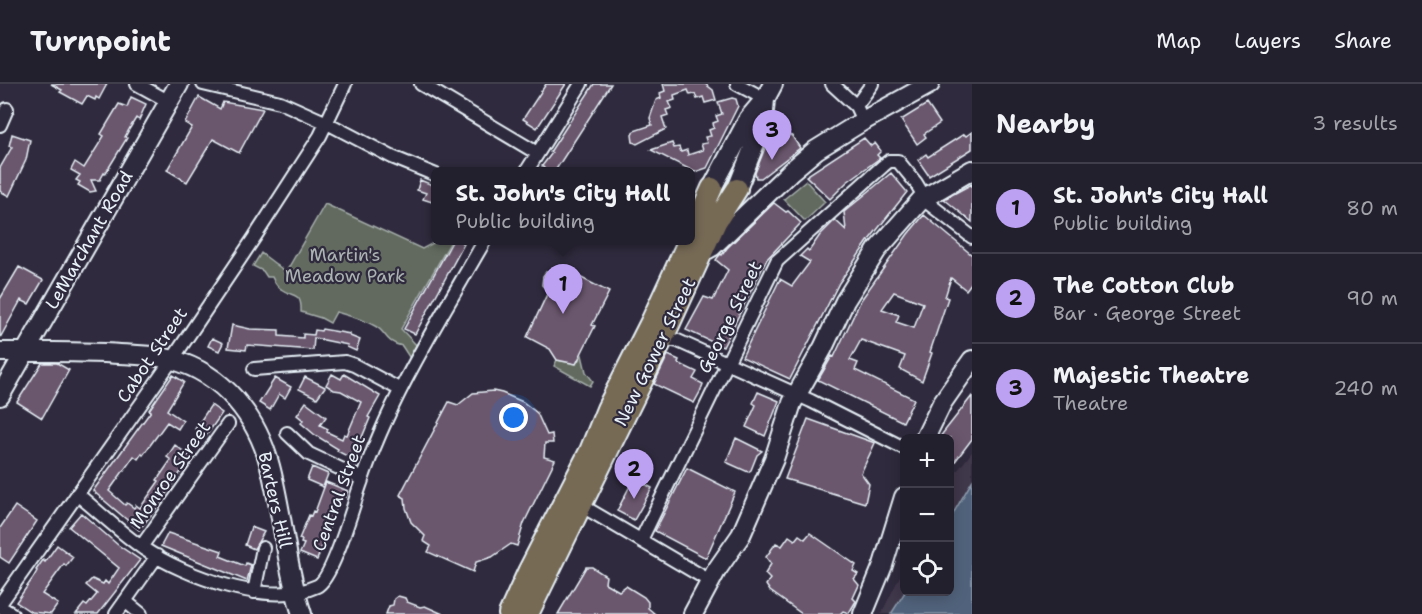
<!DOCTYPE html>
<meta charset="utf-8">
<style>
body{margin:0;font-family:"Shantell Sans",sans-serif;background:#2f2d3a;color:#f1f3f6}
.controls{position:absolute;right:18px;bottom:18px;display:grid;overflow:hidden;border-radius:9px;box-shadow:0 3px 15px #0003}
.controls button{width:54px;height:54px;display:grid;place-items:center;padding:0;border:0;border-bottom:2px solid #403e4a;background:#23202e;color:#f1f3f6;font:30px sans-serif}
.you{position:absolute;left:514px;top:334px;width:21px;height:21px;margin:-15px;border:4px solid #fff;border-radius:50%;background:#1a73e8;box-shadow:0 0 0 9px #1a73e833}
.badge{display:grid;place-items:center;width:39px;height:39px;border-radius:50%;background:#bca0f2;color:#111;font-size:20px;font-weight:700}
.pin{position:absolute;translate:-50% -50px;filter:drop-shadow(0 2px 3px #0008)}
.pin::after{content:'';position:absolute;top:32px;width:21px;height:18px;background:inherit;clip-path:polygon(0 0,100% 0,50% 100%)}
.popup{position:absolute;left:431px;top:83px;width:264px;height:78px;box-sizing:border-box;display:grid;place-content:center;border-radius:9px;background:#23202e;filter:drop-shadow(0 2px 4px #0005);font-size:20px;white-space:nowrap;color:#a3a3aa}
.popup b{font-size:22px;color:#f1f3f6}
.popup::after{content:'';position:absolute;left:50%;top:100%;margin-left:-12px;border:12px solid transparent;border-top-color:#23202e}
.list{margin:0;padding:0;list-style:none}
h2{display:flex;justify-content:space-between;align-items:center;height:78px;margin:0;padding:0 24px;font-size:26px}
h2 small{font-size:20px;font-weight:400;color:#a3a3aa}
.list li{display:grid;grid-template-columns:39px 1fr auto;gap:18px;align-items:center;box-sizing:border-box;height:90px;padding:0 24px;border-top:2px solid #403e4a}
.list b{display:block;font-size:22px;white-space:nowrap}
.list p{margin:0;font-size:20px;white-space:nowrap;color:#a3a3aa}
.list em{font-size:20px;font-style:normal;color:#a3a3aa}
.icon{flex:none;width:33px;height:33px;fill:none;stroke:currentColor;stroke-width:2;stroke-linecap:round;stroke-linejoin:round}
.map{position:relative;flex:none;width:972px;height:530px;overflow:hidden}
header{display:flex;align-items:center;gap:36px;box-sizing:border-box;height:84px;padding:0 30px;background:#23202e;border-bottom:2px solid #403e4a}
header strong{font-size:28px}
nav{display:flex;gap:33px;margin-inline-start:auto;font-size:21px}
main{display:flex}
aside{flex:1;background:#23202e}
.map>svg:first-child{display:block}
.built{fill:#41374b}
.green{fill:#626a5e;stroke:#a5aeab;stroke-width:1.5}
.water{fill:#51647c;stroke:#8d9cae;stroke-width:1.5}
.building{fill:#6a566d;stroke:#e8f1f8;stroke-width:1.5;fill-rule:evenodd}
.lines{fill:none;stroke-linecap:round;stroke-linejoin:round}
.street-casing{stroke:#e8f1f8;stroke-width:16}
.secondary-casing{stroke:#e8f1f8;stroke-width:22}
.primary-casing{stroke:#e8f1f8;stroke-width:24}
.street{stroke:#2f2a3d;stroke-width:12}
.secondary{stroke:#2f2a3d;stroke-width:18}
.primary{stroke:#766a54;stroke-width:20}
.labels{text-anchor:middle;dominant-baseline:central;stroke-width:4.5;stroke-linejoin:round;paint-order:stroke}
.street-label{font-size:18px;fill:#e8f1f8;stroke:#2f2a3d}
.park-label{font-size:18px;fill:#acb4b3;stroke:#2f2a3d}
</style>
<header>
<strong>Turnpoint</strong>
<nav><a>Map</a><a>Layers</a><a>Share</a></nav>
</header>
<main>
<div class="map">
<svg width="972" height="530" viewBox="0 0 972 530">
<rect width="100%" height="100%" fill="#2f2a3d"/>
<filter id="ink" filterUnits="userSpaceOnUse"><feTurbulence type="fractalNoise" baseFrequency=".0167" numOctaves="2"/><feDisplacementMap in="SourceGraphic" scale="12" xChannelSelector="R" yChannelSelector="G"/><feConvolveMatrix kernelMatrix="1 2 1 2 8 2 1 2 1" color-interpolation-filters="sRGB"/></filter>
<g filter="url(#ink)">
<path class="built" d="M972,368V397L950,435V396Z
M904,484L905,508L891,530H881Z"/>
<path class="green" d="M806,97L825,118L805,137L784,115Z
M325,120L422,165L437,157H451L401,245L419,264L413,279L402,262C384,258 387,248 375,242C363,235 349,232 336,228L330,239L321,234L301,228C302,207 293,214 281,205C276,202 274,197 272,193H267L263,187L253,182L261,169L286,188Z
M582,271L586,288L593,297L590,302L554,282L557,276L576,280Z"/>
<path class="water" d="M972,397V530H891L905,508H950V435Z"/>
<path class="building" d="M51,0H107L99,15L96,13L95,16L87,12L82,20L60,8L62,6Z
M546,0H566L537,44L523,35Z
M594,0H611L555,87H541L544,84L542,82L552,69L550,68Z
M663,0H705L713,6L716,16L705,19L703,13L697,15L695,10L690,11L688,6L674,11L675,16L669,18L672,24L666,26L668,31L662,33L666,45L637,60L633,58L632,51L634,47L652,41L650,34L656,16L661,14L660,9L665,7Z
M131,13L146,20L139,36L136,34L130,44L125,53L127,54L105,90L104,89L100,96H91L96,107L90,108L78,101L80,98L76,96L80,91L71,86L75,78L84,84L104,52L101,50L119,20L127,23Z
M199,13L220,25L223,18L263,25L239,69L213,55L187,98L167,86L192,43L185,39Z
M732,14L736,15L738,22L707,84L695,88L651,66L672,59L674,64L679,63L681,68L687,66L688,71L703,66L701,60L707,59L705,53L711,52L709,46L714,44L713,39L718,37L716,32L722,30L718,18Z
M927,20L940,39L924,50L926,53L917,60L901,36Z
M773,44L792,52L800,64L761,94H756L755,89Z
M972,48V65L929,92L918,76L926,70L928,73L964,50L966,52Z
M12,50L30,56L26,76L9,112L0,107V84L12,63L9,62Z
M864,54L871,62L875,59L881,67L877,71L880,74L847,98L830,115L806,92Z
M891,89L907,108L869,156L839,199L790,295L742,273L780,195L792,202L810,178L800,172L807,165L809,167L820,151L835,136L846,146L844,128Z
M420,96L435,102V119L423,115L426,109L417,106Z
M972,100V138L944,115Z
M774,119L786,128L788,127L801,139L767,175L723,263L686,246L704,213L713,216L728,186L716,176L718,173L721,170L722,171L727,164Z
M924,131L972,171V198L966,206L951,194L945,213L948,214L930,268L932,269L922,297L900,285L905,272L861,256L850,276L858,279L855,286L914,315L903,338L818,296L832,272L834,273L861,216L908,150ZM894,208L923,219L914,244L896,238L899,231L882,225Z
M453,156H458L464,160L415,250L404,245Z
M558,182L609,208L592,241L595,242L576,280L557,276L550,265L527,253L548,208L542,201L543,192L546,188L556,187Z
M19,183L43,196L29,220L21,216L0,254V215Z
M232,241L250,245L279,246V252L303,254V250L314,251L315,246L321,247L322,245L350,250V252L360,256L356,267L347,263L348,261L314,254L313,266L247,261L246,266L228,264Z
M212,254L223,259L219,267L208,262Z
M668,271L679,276L678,279L697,288L693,295L703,300L700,308L694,319L654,300Z
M42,279H57L69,286L42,334L17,318Z
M332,290L341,295L344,290L380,312L368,333L370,334L353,375L337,367L338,365L315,351L301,339L303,336L297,331L306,318L326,333L320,341L328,345L327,348L342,355L344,350L347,351L361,318L341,307L334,306L326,301Z
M173,291L184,298L167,326L183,337L178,345L167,338L143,371L142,369L138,375L134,372L109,407L125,421L127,419L134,424L136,421L140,424L159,397L157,396L171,376L167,373L175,361L191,373L155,426L139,446L93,407L151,327L149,326Z
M305,293L325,303L317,314L299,305Z
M275,294L291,303L285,314L279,310L270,326L259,319Z
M493,307L502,309L523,318L537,329L547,351L552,350L553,359H545L544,373L555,376L524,439L517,462L511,460L492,473L476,478L473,488L428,468L431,462L423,457L425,452L411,438L406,424L405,414L400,411L449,318L458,321L473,309Z
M758,308L779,317L765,352L746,343L756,321L753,319Z
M972,312V355L950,384V354H939Z
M211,321L222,329L206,352L195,345Z
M808,335L875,359L861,389L869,400L865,419L785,395Z
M736,354L762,367L757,371L751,386L748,388L726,378Z
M312,383L328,390L323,403L307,396Z
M687,384L735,408L706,474L655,447Z
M634,394L652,404L634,436L617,427Z
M326,398L348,407L346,413L341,411L317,476L300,469L304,460L301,459L302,456L299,455L309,431L311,432L313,427L315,428Z
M15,422L37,437L9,479L0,473V444Z
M81,429L118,461L140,476L98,530H76L84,520L87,522L97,510L86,501L92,495L103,500L105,497L108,500L119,484L69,443Z
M251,443L264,448L254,465L245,461Z
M168,449L222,467L220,472L245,482L246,479L251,481L247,497L161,462Z
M810,449L856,481L853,487L858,490L854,495L859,501L853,514L856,517L849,529L843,527L840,530H802L770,507L766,501L770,495L765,490L771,480L766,473L776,459L782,462L789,452L795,456L799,451L805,455Z
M57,461L73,473L66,482L64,480L42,510L58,520L51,530L31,528L16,518L33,494L37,487L36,486L43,476L45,478Z
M586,483H592L606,492L605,499L619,507L626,502L644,513L648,518V524L655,530H558Z
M398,512L405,514L407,518L420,523L425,522L443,530H386L389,522L393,521L394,515Z"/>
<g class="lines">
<defs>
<path id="street" d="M137,0L168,17
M203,0L280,18L327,39L392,73L436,91
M421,0L537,69
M737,0L765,15
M832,0L856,22L863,37
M856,22L872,0
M0,41L7,25
M526,88L581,0
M657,253L678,257L811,317L904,364
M254,285L345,278L354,281L399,305
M287,349L309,370L362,395
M77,410C99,428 121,449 144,465C185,492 269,524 317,502C333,495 354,418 361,399C390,312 440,235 485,156
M578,416L589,426L710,497
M641,456L777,177L883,82L889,77H898L916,99L928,119L972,153
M141,463L228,340
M254,508L263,464
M125,517L141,530
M0,520L172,276L254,154L320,52L345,0
M0,523L12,530
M116,530L157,472"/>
<path id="secondary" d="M712,104L749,34L765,15L773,0
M737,105L763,39L765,15
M703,168L712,163L791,87L816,66L863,37L930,0
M0,268C35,267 70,268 105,269C128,271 152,270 173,276C224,290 257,333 270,382C283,431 286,482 302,530
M0,312L179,0
M925,354L942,319L972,276
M693,530L716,487L741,451L774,375L792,319L823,264L845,217L877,166L921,116L972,86
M863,530L883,481L904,413"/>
<path id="primary" d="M690,153L712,104
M509,530L528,488L590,367L607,325L652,236L689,156
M528,530L663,254L716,138L737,105"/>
</defs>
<use href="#street" class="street-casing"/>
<use href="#secondary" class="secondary-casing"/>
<use href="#primary" class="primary-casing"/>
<use href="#street" class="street"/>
<use href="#secondary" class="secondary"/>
<use href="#primary" class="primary"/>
</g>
</g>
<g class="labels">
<g class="street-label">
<text transform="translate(89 156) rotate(-60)">LeMarchant Road</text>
<text transform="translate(730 233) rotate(-64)">George Street</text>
<text transform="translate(655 268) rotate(-64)">New Gower Street</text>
<text transform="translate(152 271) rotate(-56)">Cabot Street</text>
<text transform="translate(170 391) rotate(-55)">Monroe Street</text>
<text transform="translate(339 409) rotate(-70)">Central Street</text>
<text transform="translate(275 416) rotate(77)">Barters Hill</text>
</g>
<g class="park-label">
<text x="345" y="171">Martin's<tspan x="345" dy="21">Meadow Park</tspan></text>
</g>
</g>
</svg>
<div class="controls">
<button>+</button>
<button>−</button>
<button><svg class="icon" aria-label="locate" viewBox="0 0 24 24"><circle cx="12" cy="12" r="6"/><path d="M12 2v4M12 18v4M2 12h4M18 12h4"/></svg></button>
</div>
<div class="you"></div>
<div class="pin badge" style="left:563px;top:230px">1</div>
<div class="popup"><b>St. John's City Hall</b>Public building</div>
<div class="pin badge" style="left:634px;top:415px">2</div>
<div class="pin badge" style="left:772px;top:76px">3</div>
</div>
<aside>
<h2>Nearby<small>3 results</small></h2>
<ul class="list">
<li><span class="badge">1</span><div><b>St. John's City Hall</b><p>Public building</p></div><em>80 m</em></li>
<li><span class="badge">2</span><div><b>The Cotton Club</b><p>Bar · George Street</p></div><em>90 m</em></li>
<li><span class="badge">3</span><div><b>Majestic Theatre</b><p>Theatre</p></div><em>240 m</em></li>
</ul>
</aside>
</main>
